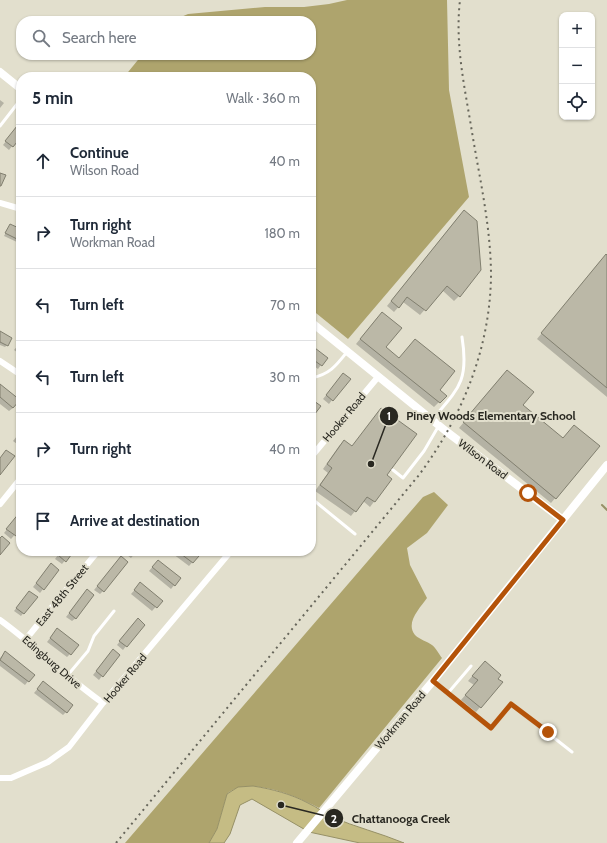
<!DOCTYPE html>
<meta charset="utf-8">
<style>
body{margin:0;font-family:Cabin,sans-serif;background:#f2f2f3;color:#1f2937}
.controls{position:absolute;right:12px;top:12px;display:grid;overflow:hidden;border-radius:8px;box-shadow:0 1px 3px #0004}
.controls button{width:36px;height:36px;display:grid;place-items:center;padding:0;border:0;border-bottom:1px solid #e0e1e3;background:#fff;color:#1f2937;font:20px sans-serif}
.stop{position:absolute;width:12px;height:12px;margin:-9px;border:3px solid #b45309;border-radius:50%;background:#fff}
.stop.end{background:#b45309;border-color:#fff;box-shadow:0 1px 4px #0008}
.list{margin:0;padding:0;list-style:none}
h2{display:flex;justify-content:space-between;align-items:center;height:52px;margin:0;padding:0 16px;font-size:17px}
h2 small{font-size:13px;font-weight:400;color:#747a83}
.list li{display:grid;grid-template-columns:26px 1fr auto;gap:12px;align-items:center;box-sizing:border-box;height:72px;padding:0 16px;border-top:1px solid #e0e1e3}
.list b{display:block;font-size:15px;white-space:nowrap}
.list p{margin:0;font-size:13px;white-space:nowrap;color:#747a83}
.list em{font-size:13px;font-style:normal;color:#747a83}
.icon{flex:none;width:22px;height:22px;fill:none;stroke:currentColor;stroke-width:2;stroke-linecap:round;stroke-linejoin:round}
.map{position:relative;flex:none;width:607px;height:843px;overflow:hidden}
.search{position:absolute;background:#fff;box-shadow:0 1px 3px #0004;left:16px;top:16px;width:300px;height:44px;display:flex;align-items:center;gap:10px;box-sizing:border-box;padding:0 14px;border-radius:16px;color:#747a83;font-size:15px}
.panel{position:absolute;background:#fff;box-shadow:0 1px 3px #0004;left:16px;top:72px;width:300px;height:484px;border-radius:16px}
.map>svg:first-child{display:block}
.forest{fill:#aea46d}
.water{fill:#c5bc84;stroke:#969066}
.shadow{fill:#0003}
.lines{fill:none;stroke-linecap:round;stroke-linejoin:round}
.stream{stroke:#969066;stroke-width:2}
.building{fill:#bbb8a7;stroke:#817f6f}
.lane{stroke:#fff;stroke-width:3}
.street{stroke:#fff;stroke-width:6}
.secondary{stroke:#fff;stroke-width:8}
.rail{stroke:#67665b;stroke-width:2;stroke-dasharray:2 4;stroke-linecap:butt}
.route{stroke:#b45309;stroke-width:5}
.labels{text-anchor:middle;dominant-baseline:central;stroke-width:4;stroke-linejoin:round;paint-order:stroke}
.street-label{font-size:11px;fill:#292821;stroke:#e2dfcd}
.leader{fill:none;stroke:#292821;stroke-width:1.5}
.callout-dot{fill:#292821;stroke:#e2dfcd;stroke-width:1.5}
.mark-label{font-size:12px;text-anchor:middle;font-weight:bold;fill:#fff}
.callout-label{font-size:12px;text-anchor:middle;font-weight:bold;fill:#292821;stroke:#e2dfcd;stroke-width:4;stroke-linejoin:round;paint-order:stroke}
</style>
<div class="map">
<svg width="607" height="843" viewBox="0 0 607 843">
<rect width="100%" height="100%" fill="#e2dfcd"/>
<path class="forest" d="M347,0H447L449,90L469,197L348,339L311,309V77H124L142,55H311V21H172L188,14L265,7H304L329,4Z
M434,492L448,505L427,533L407,548L410,565L427,598C420,608 405,623 415,635C420,640 427,641 432,645C436,648 439,654 442,658L319,808C297,796 248,775 227,794L217,829L209,843H125L423,497Z"/>
<path class="water" d="M253,786C272,789 291,794 308,803C317,807 324,813 332,817C355,827 380,833 404,843H360L309,832L252,799L240,805L230,834L224,843H209L217,829L227,794L238,787Z"/>
<path class="shadow" d="M0,100L4,103L0,108Z
M21,122V135L9,150L3,145Z
M459,216V296L454,301L442,290L420,315L403,302L394,312L387,306Z
M10,225L21,231V241L19,243L4,236Z
M607,256V397L537,339L601,260Z
M377,318L385,348L445,396L434,407L356,344Z
M0,332L7,345L5,347L0,345Z
M21,342V355L14,350Z
M311,347L326,358L318,369L311,364Z
M502,376L522,405L563,439L598,447L551,503L459,428Z
M340,378L332,400L329,404L323,399Z
M0,385L13,408L9,411L0,404Z
M381,409L386,475L391,479L370,507L363,501L351,516L315,491L328,473L323,469L339,446L344,441L352,447Z
M21,431V447L13,441Z
M20,513L21,528L11,539L4,533Z
M61,551H73L62,564L55,559Z
M126,551H137L131,558L124,553Z
M169,551H192L198,556L189,566Z
M118,561L103,591L100,594L94,590Z
M155,564L180,578L171,589L149,571Z
M48,568L58,570L40,593L33,587Z
M140,584L161,601L152,611L131,594Z
M27,594L36,597L21,616L14,611Z
M84,594L76,618L72,621L66,617Z
M134,623L126,646L123,650L117,645Z
M54,633L70,654L67,657L47,642Z
M5,653L33,675L25,685L0,666V658Z
M110,654L102,676L99,680L93,675Z
M480,667L501,682L476,712L461,700L474,685L468,681Z
M40,686L66,712L63,715L34,693Z"/>
<g class="lines">
<path class="stream" d="M602,505L607,510"/>
</g>
<path class="building" d="M21,121V137L13,147L5,141Z
M0,173L6,175L1,186H0Z
M464,210L477,221L481,270L460,297L447,286L426,311L407,297L399,308L391,301Z
M10,224L21,229V241L5,233Z
M606,254L607,255V388L541,333Z
M382,312L402,328L386,347L399,358L415,339L455,371L440,390L447,396L440,403L360,339Z
M0,331L12,338L8,346L0,342Z
M311,345L328,358L322,366L311,358Z
M507,370L534,392L523,405L563,438L574,425L600,446L556,499L463,422Z
M343,373L351,379L333,401L326,395Z
M0,384L20,400L13,408L0,397Z
M314,401L321,406L311,419V405Z
M381,408L417,434L387,475L392,479L375,502L367,497L356,512L320,485L332,468L327,464L344,440L352,446Z
M6,450L15,456L0,475V458Z
M20,512L21,530L16,536L6,529Z
M2,536L10,543L0,555V538Z
M61,551H74L66,562L58,555Z
M177,551H193L199,556L193,563Z
M121,556L128,562L104,592L97,586Z
M158,560L181,578L175,586L152,567Z
M51,563L59,570L44,590L36,583Z
M140,582L163,601L157,608L134,590Z
M87,589L94,595L76,619L69,613Z
M29,591L38,597L24,614L16,608Z
M138,618L145,625L127,647L119,641Z
M57,628L79,645L71,655L50,638Z
M113,649L120,655L103,677L96,671Z
M5,651L35,675L29,682L0,660Z
M485,661L501,675L498,679L503,682L481,708L465,695L478,680L472,676Z
M43,681L73,705L67,713L37,689Z"/>
<g class="lines">
<path class="lane" d="M0,126L21,99
M311,378C329,375 336,366 347,352
M432,420C459,388 469,381 462,337
M393,470L403,478L424,451L438,427
M311,498L355,534
M67,676L88,651L94,636L114,611
M434,681L448,693L471,666
M448,693L491,728L511,704L572,752"/>
<path class="street" d="M0,203L21,209
M0,361L21,375
M311,457L378,377
M0,504L21,478
M0,620C36,646 67,678 103,703
M26,639L98,551
M0,778H11L48,762L69,747L103,703L231,551"/>
<path class="secondary" d="M0,72L21,89
M311,322L447,432L563,520
M297,843L433,681L607,465"/>
<path class="rail" d="M116,843L419,475C462,417 490,349 491,276C491,226 479,176 471,126C464,84 455,43 460,0"/>
</g>
<g class="lines">
<path class="route" d="M528,493L563,520L433,681L491,728L511,704L548,732"/>
</g>
<g class="labels">
<g class="street-label">
<text transform="translate(344 417) rotate(-50)">Hooker Road</text>
<text transform="translate(483 459) rotate(37)">Wilson Road</text>
<text transform="translate(62 595) rotate(-51)">East 48th Street</text>
<text transform="translate(52 662) rotate(41)">Edingburg Drive</text>
<text transform="translate(125 678) rotate(-50)">Hooker Road</text>
<text transform="translate(400 720) rotate(-50)">Workman Road</text>
</g>
</g>
<path class="leader" d="M371 464L389 416M281 805L334 818"/>
<g class="callout-dot">
<circle cx="371" cy="464" r="4"/>
<circle cx="281" cy="805" r="4"/>
<circle cx="389" cy="416" r="10"/>
<circle cx="334" cy="818" r="10"/>
</g>
<g class="mark-label">
<text x="389" y="420">1</text>
<text x="334" y="823">2</text>
</g>
<g class="callout-label">
<text x="491" y="420">Piney Woods Elementary School</text>
<text x="401" y="823">Chattanooga Creek</text>
</g>
</svg>
<div class="controls">
<button>+</button>
<button>−</button>
<button><svg class="icon" aria-label="locate" viewBox="0 0 24 24"><circle cx="12" cy="12" r="6"/><path d="M12 2v4M12 18v4M2 12h4M18 12h4"/></svg></button>
</div>
<div class="stop" style="left:528px;top:493px"></div>
<div class="stop end" style="left:548px;top:732px"></div>
<div class="search"><svg class="icon" aria-label="search" viewBox="0 0 24 24"><circle cx="10" cy="10" r="6"/><path d="M15 15l6 6"/></svg>Search here</div>
<section class="panel">
<h2>5 min<small>Walk · 360 m</small></h2>
<ul class="list">
<li><svg class="icon" aria-label="ahead" viewBox="0 0 24 24"><path d="M12 20V5M6 11l6-6 6 6"/></svg><div><b>Continue</b><p>Wilson Road</p></div><em>40 m</em></li>
<li><svg class="icon" aria-label="right" viewBox="0 0 24 24"><path d="M7 20v-9h11M14 6l5 5-5 5"/></svg><div><b>Turn right</b><p>Workman Road</p></div><em>180 m</em></li>
<li><svg class="icon" aria-label="left" viewBox="0 0 24 24"><path d="M17 20v-9H6M10 6l-5 5 5 5"/></svg><div><b>Turn left</b></div><em>70 m</em></li>
<li><svg class="icon" aria-label="left" viewBox="0 0 24 24"><path d="M17 20v-9H6M10 6l-5 5 5 5"/></svg><div><b>Turn left</b></div><em>30 m</em></li>
<li><svg class="icon" aria-label="right" viewBox="0 0 24 24"><path d="M7 20v-9h11M14 6l5 5-5 5"/></svg><div><b>Turn right</b></div><em>40 m</em></li>
<li><svg class="icon" aria-label="arrive" viewBox="0 0 24 24"><path d="M6 21V4h12l-3 4 3 4H6"/></svg><div><b>Arrive at destination</b></div></li>
</ul>
</section>
</div>
